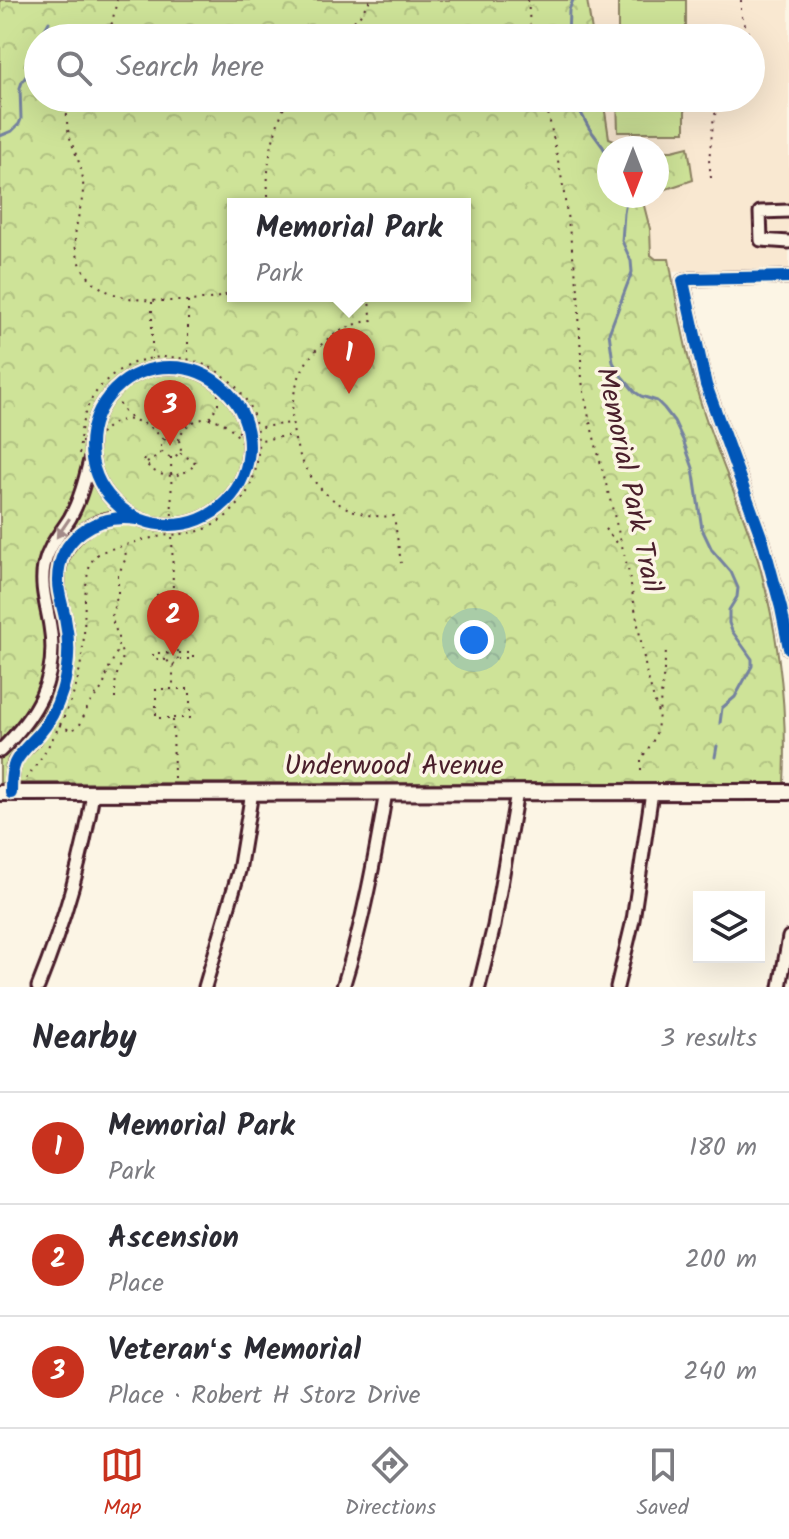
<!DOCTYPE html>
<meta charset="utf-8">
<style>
body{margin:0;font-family:Kalam,sans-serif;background:#f2f2f3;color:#2b2b33}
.controls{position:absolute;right:24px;bottom:24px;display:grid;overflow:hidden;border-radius:0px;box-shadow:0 8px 32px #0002}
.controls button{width:72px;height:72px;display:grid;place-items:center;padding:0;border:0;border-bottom:2px solid #e1e1e2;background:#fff;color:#2b2b33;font:40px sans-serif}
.compass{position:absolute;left:597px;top:136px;width:72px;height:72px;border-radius:50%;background:#fff;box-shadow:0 8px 32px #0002;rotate:180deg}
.you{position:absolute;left:474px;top:640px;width:28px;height:28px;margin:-20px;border:6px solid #fff;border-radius:50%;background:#1a73e8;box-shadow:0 0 0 12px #1a73e833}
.badge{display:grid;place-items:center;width:52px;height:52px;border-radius:50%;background:#c8321e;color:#fff;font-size:26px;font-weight:700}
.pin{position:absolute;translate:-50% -66px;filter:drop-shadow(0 2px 4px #0008)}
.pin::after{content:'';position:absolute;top:42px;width:28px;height:24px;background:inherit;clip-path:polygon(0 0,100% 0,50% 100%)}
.popup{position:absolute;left:227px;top:198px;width:244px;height:104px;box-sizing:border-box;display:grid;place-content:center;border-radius:0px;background:#fff;filter:drop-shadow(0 2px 6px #0005);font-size:26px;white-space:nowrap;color:#7c7c81}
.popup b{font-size:30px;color:#2b2b33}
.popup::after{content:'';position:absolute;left:50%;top:100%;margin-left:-16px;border:16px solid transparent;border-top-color:#fff}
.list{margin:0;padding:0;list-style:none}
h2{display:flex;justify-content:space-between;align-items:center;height:104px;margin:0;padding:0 32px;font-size:34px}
h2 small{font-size:26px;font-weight:400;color:#7c7c81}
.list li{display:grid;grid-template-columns:52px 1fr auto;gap:24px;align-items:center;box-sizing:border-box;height:112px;padding:0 32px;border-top:2px solid #e1e1e2}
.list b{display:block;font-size:30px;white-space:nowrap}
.list p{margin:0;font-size:26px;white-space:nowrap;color:#7c7c81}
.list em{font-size:26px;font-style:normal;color:#7c7c81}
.icon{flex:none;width:44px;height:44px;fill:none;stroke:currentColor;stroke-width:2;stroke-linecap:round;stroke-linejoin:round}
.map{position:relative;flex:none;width:789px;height:987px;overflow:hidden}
.search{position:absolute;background:#fff;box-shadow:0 8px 32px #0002;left:24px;right:24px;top:24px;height:88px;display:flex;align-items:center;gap:20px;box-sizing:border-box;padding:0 28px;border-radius:44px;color:#7c7c81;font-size:30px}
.sheet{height:440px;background:#fff}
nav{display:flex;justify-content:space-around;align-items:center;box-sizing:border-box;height:112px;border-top:2px solid #e1e1e2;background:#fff;font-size:22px;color:#7c7c81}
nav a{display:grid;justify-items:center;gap:4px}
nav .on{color:#c8321e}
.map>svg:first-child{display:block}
.built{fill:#f9e8d1}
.green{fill:#cee398;stroke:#8c8162;stroke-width:2}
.park{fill:url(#park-crowns);stroke:#8c8162;stroke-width:2;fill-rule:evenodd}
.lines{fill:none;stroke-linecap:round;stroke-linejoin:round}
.stream{stroke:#74829f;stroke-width:3}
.minor-casing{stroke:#4a1f2b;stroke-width:17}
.major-casing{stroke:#4a1f2b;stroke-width:20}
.path{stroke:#4a1f2b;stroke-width:2;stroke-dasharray:2 6;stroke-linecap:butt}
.minor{stroke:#fcf5e5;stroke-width:11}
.major{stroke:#fcf5e5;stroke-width:14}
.cycleway-casing{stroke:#fcf5e5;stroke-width:17}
.cycleway{stroke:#0057b8;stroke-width:12}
.oneway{fill:#a38a88}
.labels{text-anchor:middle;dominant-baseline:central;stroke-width:7;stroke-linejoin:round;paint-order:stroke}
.street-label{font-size:28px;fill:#4a1f2b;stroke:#fcf5e5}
</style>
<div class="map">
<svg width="789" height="987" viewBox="0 0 789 987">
<defs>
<pattern id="park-crowns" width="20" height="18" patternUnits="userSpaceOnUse" patternTransform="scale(2)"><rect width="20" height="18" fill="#cee398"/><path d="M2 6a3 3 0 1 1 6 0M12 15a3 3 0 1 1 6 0" fill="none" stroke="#b2c283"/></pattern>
</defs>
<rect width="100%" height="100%" fill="#fcf5e5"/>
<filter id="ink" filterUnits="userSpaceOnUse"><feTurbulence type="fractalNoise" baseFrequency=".0125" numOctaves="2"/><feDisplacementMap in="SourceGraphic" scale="16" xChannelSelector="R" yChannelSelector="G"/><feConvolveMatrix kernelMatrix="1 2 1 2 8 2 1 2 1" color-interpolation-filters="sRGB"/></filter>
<g filter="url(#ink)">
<path class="built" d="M587,0H789V268L671,272L669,259H656L651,255L650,229L641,196H657V148H624L622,143L609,139L603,98H751V38H593Z"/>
<path class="green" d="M618,0H686V38H618Z
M617,98H685V132H618Z"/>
<path class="park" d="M0,0H587L593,38H38V98H603L609,138L622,143L624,148H609V196H646L642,198L650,229L651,255L656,259H669C678,310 687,363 704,413C721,464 745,514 760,567C779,638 788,710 784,783H0ZM233,204H465V296H233Z
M688,147L693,180L657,192V151H672Z"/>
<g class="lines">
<path class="stream" d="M40,38L49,22
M568,38L569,10L573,0
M573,98L589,128L603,147L609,159
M0,136L12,131L19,124L21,119L20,88L22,82L35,64L38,40
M627,196L624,213L622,241L631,261L632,272L609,333L613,362L619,373L635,392L641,396L657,401L664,408L674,421L683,440L693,468L702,529L712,550L731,572L738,588L737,597L729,610V623L732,631L752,659V666L735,697L722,708L720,723
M715,757L717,746"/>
<defs>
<path id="minor" d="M789,211L760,212L761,240L789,242
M789,277L691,279L683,281L706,385L763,542L781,608L789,648
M91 446a79 79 0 1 1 158 0a79 79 0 1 1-158 0Z
M0,751C36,716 59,679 50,626C47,606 40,587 44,566C48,547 60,534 70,518C80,500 85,480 90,460
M11,793C11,783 11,772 15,762C20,753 28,746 35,739C47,724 56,709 62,691C68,669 70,646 66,624C64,610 58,596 58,581C58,542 94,512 132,518
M38,987C63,925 83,858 93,793
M205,987L239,871L252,792
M343,987C363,923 375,858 386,792
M479,987L494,926L517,792
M617,987L633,920L652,792
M780,987L789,937"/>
<path id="major" d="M0,793L789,792"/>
</defs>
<use href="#minor" class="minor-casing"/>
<use href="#major" class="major-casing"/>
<path class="path" d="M528,0L531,38
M741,0V14L750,38
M103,38L112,23L117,0
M337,38L360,15L370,0
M751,40L753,46L751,54
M68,98C67,108 66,119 68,129C71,147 82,163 83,181C85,206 70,229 77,254C89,299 135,301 173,301C194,301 213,301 233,292
M545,98L562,180L578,290L582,381L589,418L628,569L647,675L659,717
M711,178L709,160L714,115L734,98
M269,204C264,167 273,131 288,98
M368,296L372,320C246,345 281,526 394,516L401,563
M152,302V359
M188,302V358
M116,388C117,401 120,410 131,418
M166 400a5 5 0 1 1 10 0a5 5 0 1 1-10 0Z
M174,404L192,422
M210,418L218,404V384
M149,424L166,405
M238,432L247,429L291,423
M161 447a10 10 0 1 1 20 0a10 10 0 1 1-20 0Z
M178,440C190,408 230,415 241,443L293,435
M81,442H96C114,410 142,415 164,440
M171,457L173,594L155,595L156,624L189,623V594H173
M143,459C155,480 181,481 196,463L179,452
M147,463L161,453
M605,529L620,546
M172,625L173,646
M179,653H193V659H180
M166,660L153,659V653H167
M173,665L177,663L179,652L173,647L168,650L167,660L169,663L173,665V688
M115,699C115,692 115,685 116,678C119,665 127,660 119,647
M173,718H190V689H156V718H173L174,779
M59,725L70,730L79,727L89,704L103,687L109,668L118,650V636L111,617L118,594V575L126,558L125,547
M641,770V759L652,743L657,731L666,652
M26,779C45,755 72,708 78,678C81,664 83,650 84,635C85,617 83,571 94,558C100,550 113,549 122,546C133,543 145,539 157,537C171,534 185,535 199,531C217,526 236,510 246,494C255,478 259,460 258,442C255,351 127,324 88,406C80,423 80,441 79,459"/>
<use href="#minor" class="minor"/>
<use href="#major" class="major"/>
<defs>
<path id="cycleway" d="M789,277L691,279L683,281L706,385L763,542L781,608L789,648
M91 446a79 79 0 1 1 158 0a79 79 0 1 1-158 0Z
M11,793C11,783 11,772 15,763C20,752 31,743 39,734C50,722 57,707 62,691C69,668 70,642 65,618C63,607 58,594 58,582C57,538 96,513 137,519"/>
</defs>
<use href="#cycleway" class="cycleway-casing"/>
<use href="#cycleway" class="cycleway"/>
</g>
<defs><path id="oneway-solid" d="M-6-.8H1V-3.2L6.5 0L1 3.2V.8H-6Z" transform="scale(2)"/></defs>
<use class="oneway" href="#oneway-solid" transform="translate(63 528) rotate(124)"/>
</g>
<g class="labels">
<g class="street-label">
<text transform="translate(628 480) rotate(78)">Memorial Park Trail</text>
<text x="394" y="766">Underwood Avenue</text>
</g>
</g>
</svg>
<div class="controls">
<button><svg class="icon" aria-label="layers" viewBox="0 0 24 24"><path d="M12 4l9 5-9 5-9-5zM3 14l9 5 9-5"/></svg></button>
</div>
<svg class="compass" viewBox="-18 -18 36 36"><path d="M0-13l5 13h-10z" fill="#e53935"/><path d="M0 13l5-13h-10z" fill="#7c7c81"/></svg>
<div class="you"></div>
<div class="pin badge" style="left:349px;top:394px">1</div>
<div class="popup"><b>Memorial Park</b>Park</div>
<div class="pin badge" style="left:173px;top:656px">2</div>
<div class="pin badge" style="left:170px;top:446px">3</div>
<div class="search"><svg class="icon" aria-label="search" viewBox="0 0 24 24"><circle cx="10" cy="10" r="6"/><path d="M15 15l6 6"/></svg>Search here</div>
</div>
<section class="sheet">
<h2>Nearby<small>3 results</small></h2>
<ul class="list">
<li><span class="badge">1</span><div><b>Memorial Park</b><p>Park</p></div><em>180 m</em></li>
<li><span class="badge">2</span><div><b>Ascension</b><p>Place</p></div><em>200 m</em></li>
<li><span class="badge">3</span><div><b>Veteranʻs Memorial</b><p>Place · Robert H Storz Drive</p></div><em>240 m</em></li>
</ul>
</section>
<nav>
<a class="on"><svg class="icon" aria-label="map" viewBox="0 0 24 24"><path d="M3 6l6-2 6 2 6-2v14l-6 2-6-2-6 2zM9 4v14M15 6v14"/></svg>Map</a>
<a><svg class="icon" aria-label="directions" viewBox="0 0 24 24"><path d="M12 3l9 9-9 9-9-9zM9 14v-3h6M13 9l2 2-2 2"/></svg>Directions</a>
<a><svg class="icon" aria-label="saved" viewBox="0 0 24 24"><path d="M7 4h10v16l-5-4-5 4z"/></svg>Saved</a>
</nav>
